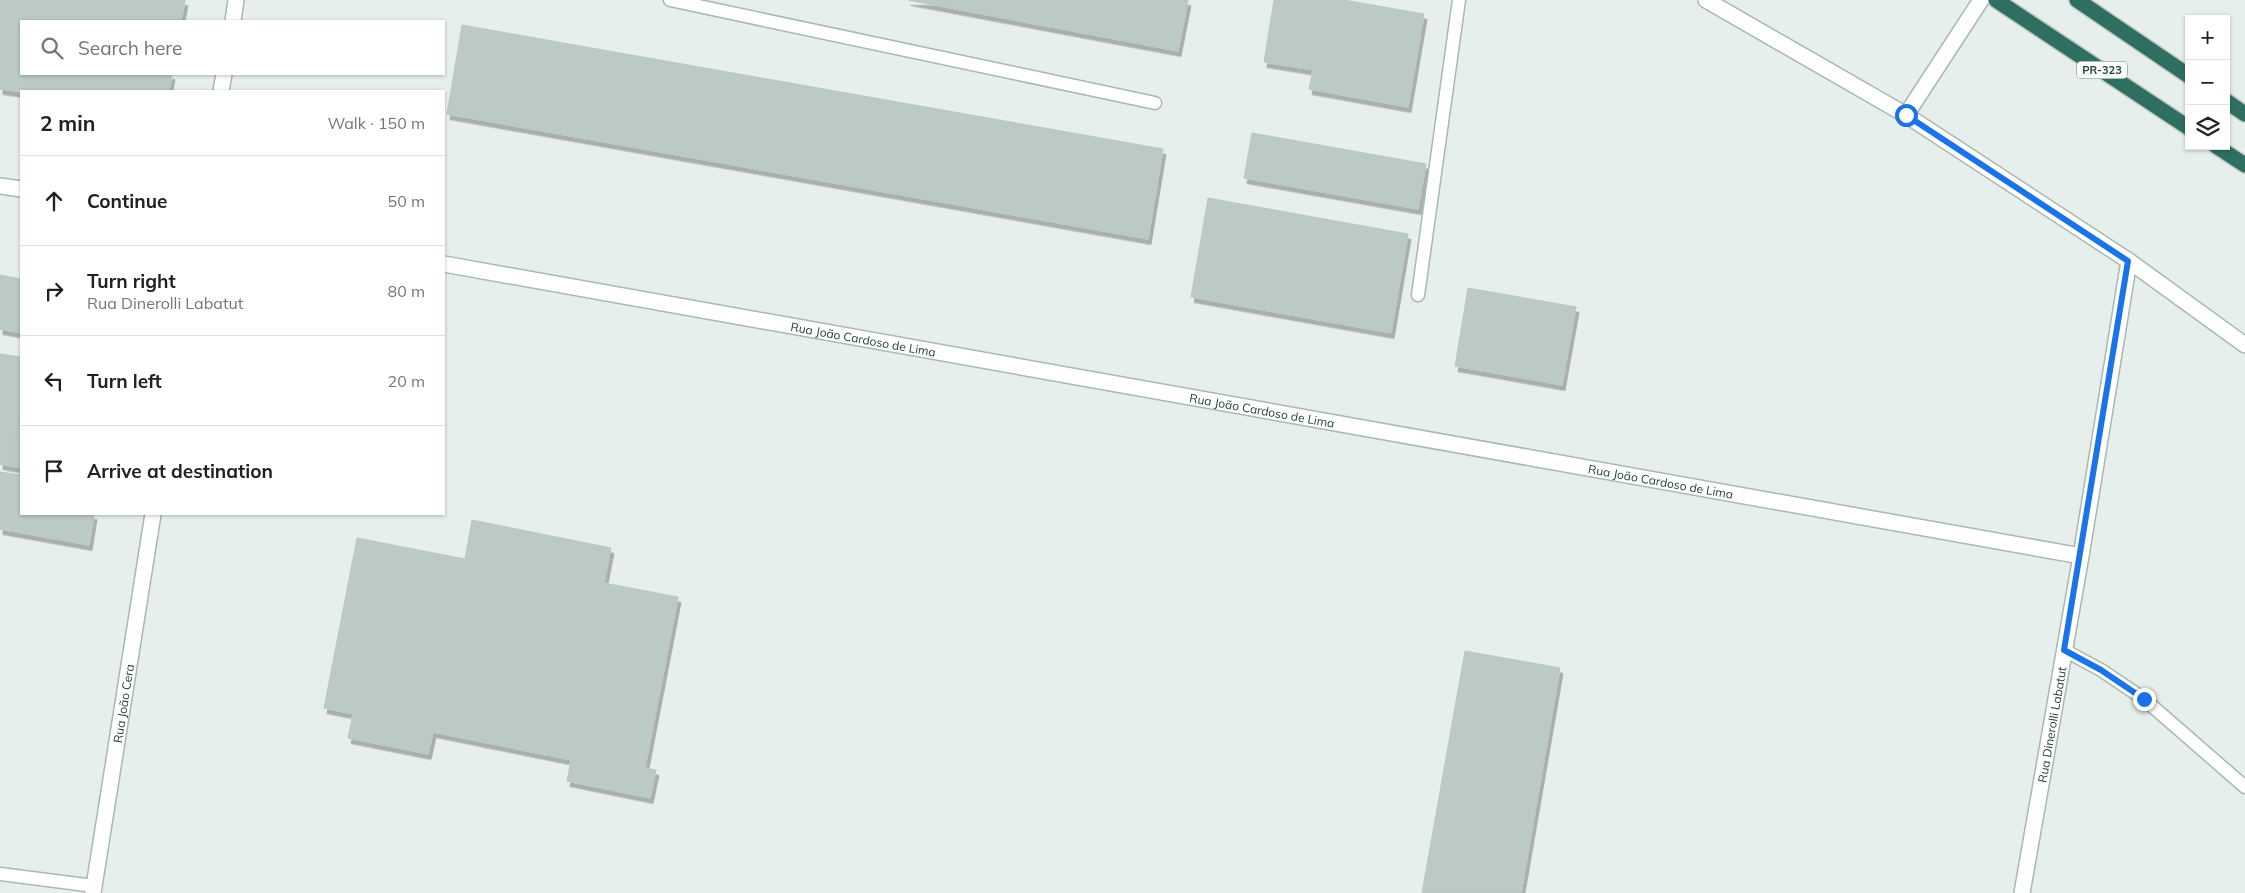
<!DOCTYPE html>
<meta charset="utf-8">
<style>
body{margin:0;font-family:Mulish,sans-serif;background:#f6f6f6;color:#202124}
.controls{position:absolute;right:15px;top:15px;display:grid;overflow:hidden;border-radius:0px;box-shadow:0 1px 4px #0004}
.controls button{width:45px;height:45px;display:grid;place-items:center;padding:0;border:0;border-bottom:1px solid #e0e0e0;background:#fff;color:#202124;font:25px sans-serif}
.stop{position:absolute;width:15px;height:15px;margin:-11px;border:4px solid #1a73e8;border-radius:50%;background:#fff}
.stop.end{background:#1a73e8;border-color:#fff;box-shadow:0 1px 5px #0008}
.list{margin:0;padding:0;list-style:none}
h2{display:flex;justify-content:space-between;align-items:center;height:65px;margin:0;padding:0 20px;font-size:21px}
h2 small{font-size:16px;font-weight:400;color:#757577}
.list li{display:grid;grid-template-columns:32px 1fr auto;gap:15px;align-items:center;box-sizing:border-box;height:90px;padding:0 20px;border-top:1px solid #e0e0e0}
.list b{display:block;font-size:19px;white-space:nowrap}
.list p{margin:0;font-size:16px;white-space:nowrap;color:#757577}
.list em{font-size:16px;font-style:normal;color:#757577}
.icon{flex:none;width:28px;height:28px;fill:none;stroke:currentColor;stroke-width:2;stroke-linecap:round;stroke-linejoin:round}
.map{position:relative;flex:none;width:2245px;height:893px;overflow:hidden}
.search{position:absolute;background:#fff;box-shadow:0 1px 4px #0004;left:20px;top:20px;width:425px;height:55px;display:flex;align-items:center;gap:12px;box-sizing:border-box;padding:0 18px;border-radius:0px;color:#757577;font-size:19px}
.panel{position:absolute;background:#fff;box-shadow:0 1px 4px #0004;left:20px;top:90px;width:425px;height:425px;border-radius:0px}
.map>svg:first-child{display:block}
.building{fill:#bbcac4;stroke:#b8c9c2;filter:url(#shadow)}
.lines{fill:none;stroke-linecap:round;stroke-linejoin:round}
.service-casing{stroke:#a8b8b2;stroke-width:15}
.minor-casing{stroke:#a8b8b2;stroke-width:18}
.tertiary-casing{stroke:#a8b8b2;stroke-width:18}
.motorway-casing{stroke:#c2cac8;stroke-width:18}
.service{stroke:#fff;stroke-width:12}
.minor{stroke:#fff;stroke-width:15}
.tertiary{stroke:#fff;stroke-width:15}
.motorway{stroke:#2f6f62;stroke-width:15}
.route{stroke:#1a73e8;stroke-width:6}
.labels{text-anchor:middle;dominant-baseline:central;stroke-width:4;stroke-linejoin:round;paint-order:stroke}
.shield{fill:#f7fbf9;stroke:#637a73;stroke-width:1}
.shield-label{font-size:11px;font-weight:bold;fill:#24423a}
.street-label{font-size:12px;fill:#24423a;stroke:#f7fbf9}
</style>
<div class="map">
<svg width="2245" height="893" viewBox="0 0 2245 893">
<defs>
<filter id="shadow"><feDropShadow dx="3" dy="5.5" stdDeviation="0" flood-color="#0004"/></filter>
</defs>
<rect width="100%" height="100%" fill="#e6efeb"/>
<path class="building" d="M0,0H185L181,21H21V74H172L169,91L21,92L0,89Z
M908,0H1188L1178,51Z
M1274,0H1344L1424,14L1408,107L1309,89L1313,70L1264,62Z
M462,25L1163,149L1148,239L447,114Z
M1252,133L1426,164L1418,209L1244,178Z
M1208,198L1408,234L1391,333L1191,297Z
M0,275L21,279V333L0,329Z
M1468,288L1576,307L1562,385L1455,366Z
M0,354L21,357V407L11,466L0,464Z
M21,407V468L11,466Z
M0,472L21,475V514H94L89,545L0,529Z
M472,520L611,548L604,583L678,597L645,768L656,770L650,798L567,781L571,760L433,732L428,754L348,738L353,714L324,708L357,538L465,559Z
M1465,651L1560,668L1521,893H1422Z"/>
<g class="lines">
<defs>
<path id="service" d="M670,0L1155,103
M1418,295L1459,0
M2064,650L2101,670L2144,699L2245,787
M0,874L94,886"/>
<g id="minor">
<path d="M233,21L236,0"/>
<path d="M221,91L224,74"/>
<path d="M0,186L21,189"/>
<path id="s1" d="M444,264L2081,556"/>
<path id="s2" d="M93,893L153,514"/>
<path id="s3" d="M2022,893L2081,556L2129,261"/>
</g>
<path id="tertiary" d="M1706,0L1906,115L2129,261L2245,345
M1906,115L1981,0"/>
<path id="motorway" d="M1996,0L2189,128
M2077,0L2189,76
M2226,101L2245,114
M2216,146L2245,165"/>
</defs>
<use href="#service" class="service-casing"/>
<use href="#minor" class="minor-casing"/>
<use href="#tertiary" class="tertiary-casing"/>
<use href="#motorway" class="motorway-casing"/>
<use href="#service" class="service"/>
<use href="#minor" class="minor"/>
<use href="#tertiary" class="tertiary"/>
<use href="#motorway" class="motorway"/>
</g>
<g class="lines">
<path class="route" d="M1906,115L2128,261L2064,650L2101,670L2144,699"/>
</g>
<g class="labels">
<rect class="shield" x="2077" y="61.5" width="50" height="17" rx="4"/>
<g class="shield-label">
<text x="2102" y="70">PR-323</text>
</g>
<g class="street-label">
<text stroke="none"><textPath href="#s1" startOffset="426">Rua João Cardoso de Lima</textPath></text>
<text stroke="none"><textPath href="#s1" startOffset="831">Rua João Cardoso de Lima</textPath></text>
<text stroke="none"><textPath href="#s1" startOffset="1236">Rua João Cardoso de Lima</textPath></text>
<text stroke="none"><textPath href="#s2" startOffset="192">Rua João Cera</textPath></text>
<text stroke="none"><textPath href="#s3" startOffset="171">Rua Dinerolli Labatut</textPath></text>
</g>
</g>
</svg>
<div class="controls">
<button>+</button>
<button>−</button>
<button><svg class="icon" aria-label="layers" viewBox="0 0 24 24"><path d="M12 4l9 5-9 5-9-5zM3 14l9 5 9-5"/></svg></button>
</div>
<div class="stop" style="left:1906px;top:115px"></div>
<div class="stop end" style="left:2144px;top:699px"></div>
<div class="search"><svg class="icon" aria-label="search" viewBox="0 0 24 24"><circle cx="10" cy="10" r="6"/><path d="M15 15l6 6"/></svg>Search here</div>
<section class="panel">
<h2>2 min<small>Walk · 150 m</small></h2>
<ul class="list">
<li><svg class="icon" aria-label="ahead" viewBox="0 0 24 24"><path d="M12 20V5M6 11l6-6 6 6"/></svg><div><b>Continue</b></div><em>50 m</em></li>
<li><svg class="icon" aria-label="right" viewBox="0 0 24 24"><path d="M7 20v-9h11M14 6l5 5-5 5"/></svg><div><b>Turn right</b><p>Rua Dinerolli Labatut</p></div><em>80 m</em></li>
<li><svg class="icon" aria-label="left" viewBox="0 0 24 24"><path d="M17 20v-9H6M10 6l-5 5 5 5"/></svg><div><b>Turn left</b></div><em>20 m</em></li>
<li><svg class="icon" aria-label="arrive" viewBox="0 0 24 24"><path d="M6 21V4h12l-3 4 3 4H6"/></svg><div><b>Arrive at destination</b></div></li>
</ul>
</section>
</div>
